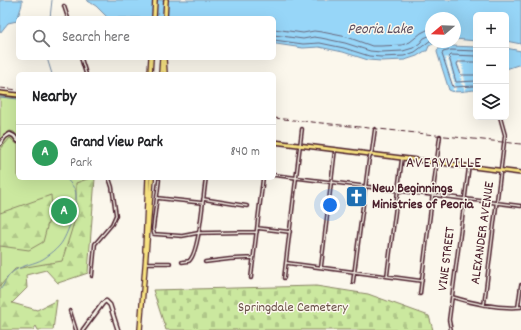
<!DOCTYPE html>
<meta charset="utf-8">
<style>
body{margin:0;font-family:Dekko,sans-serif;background:#f6f6f6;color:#202124}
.controls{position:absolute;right:12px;top:12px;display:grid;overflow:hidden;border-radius:6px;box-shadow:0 4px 16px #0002}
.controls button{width:36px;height:36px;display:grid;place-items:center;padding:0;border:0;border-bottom:1px solid #e0e0e0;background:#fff;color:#202124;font:20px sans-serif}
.compass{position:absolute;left:425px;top:12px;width:36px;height:36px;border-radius:50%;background:#fff;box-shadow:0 4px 16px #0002;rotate:251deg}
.you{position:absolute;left:330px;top:205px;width:14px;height:14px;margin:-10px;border:3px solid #fff;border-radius:50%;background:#1a73e8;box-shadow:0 0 0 6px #1a73e833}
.badge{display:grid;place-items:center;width:26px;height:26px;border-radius:50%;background:#1f6fb2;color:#fff;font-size:13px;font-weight:700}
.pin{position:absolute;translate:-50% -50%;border:2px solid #fff;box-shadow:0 1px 4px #0006}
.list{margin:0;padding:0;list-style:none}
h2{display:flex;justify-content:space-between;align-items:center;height:52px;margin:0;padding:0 16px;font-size:17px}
h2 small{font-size:13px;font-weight:400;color:#757577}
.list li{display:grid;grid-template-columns:26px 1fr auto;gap:12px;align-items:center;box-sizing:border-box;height:56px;padding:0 16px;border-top:1px solid #e0e0e0}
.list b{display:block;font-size:15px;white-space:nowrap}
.list p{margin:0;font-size:13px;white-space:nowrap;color:#757577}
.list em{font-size:13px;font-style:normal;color:#757577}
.icon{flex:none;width:22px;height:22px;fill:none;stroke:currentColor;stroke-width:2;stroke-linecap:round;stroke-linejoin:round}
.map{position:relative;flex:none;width:521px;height:330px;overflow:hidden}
.search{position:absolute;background:#fff;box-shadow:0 4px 16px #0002;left:16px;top:16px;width:260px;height:44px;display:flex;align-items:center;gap:10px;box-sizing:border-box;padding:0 14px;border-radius:6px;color:#757577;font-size:15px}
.panel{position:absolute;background:#fff;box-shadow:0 4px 16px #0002;left:16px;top:72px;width:260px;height:108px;border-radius:6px}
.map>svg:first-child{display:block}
.forest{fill:url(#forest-firs);stroke:#8a8465}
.cemetery{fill:url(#cemetery-stones);stroke:#8a8465}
.park{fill:#cbe89f;stroke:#8a8465}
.water{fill:#97d6f8;stroke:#788da6}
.pier{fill:#fbf7ec}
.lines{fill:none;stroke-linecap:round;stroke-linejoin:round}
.shore{stroke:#69687d;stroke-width:1}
.stream{stroke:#788da6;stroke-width:1}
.street-casing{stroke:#4a1f2b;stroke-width:4.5}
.secondary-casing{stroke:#4a1f2b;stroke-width:5.5}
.primary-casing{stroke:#4a1f2b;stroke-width:6}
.highway-casing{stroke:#4a1f2b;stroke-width:6}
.street{stroke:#fbf7ec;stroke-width:1.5}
.secondary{stroke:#fbf7ec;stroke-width:2.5}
.primary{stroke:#f7e281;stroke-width:3}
.highway{stroke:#f7e281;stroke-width:3.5}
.rail{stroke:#4a1f2b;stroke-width:1;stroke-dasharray:6 3;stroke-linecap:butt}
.labels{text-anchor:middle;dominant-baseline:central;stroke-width:3;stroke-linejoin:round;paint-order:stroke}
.poi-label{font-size:14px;font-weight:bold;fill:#4a1f2b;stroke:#fbf7ec;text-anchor:start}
.street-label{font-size:14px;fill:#4a1f2b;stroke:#fbf7ec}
.park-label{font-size:14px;fill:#6a5148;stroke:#fbf7ec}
.water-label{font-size:15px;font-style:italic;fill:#5d4d5e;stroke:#fbf7ec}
.neighbourhood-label{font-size:15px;letter-spacing:1px;fill:#4a1f2b;stroke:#fbf7ec}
</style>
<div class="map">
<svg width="521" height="330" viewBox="0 0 521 330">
<defs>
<pattern id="forest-firs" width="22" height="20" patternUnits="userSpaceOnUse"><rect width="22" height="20" fill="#cbe89f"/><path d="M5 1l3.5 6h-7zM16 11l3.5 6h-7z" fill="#b0c789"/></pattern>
<pattern id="cemetery-stones" width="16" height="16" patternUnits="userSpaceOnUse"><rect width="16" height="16" fill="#cbe89f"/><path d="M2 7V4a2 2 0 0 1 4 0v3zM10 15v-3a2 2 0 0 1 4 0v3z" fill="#b0c789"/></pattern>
</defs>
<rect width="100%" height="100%" fill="#fbf7ec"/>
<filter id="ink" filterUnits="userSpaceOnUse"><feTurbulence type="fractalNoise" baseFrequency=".025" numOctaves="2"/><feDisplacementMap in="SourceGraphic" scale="8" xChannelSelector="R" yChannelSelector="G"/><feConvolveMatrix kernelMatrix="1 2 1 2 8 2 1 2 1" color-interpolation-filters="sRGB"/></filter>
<g filter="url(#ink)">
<path class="forest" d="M18,125V178H95L88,273L58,283L46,270L26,275L27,288L12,303L37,310L57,300L53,330H38L36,326L33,330H0V126Z"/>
<path class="cemetery" d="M316,286L368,294L429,316L433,330H166L153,290Z"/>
<path class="park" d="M0,96L18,98V137L14,132L10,131L5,134L0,140Z
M10,138L18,145V178H90L76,183V216L62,261L15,269L0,286V246L29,250L43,242L52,208L51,195L0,213V150Z"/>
<path class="water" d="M0,0H22C23,6 18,14 17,21L8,23L0,33Z
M86,0H521V44L506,41V15H476V41L455,39V18H431V42H437L429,46L427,51H425L417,56L405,60L381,61L368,60L343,52L319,47L303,48L276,44L274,43V18H108L96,6Z
M451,46L476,47V90C468,90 455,94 449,90L437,52L438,49Z
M506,48L521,51V64L506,69Z"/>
<path class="pier" d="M449,57L447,58H450L447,59H450L448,61H450L448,62H451L448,63H451L449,64H451L449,65L451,66L449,67H452L450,68H452L450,69H452L450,70L453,71H450L453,72L451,73H453L451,74H453L451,75H454L452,77H454L452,78H454L452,79H455L453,80H455L453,81L455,82H453H456L454,84H456L454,85H456L454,86H456L454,87H457L455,89H457L455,90V93L454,90H452L454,88L452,89L454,87H452L453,86H451H453L451,85L453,84H451L453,83L450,82L452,81H450H452L450,80L452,79H450L451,78L449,77H451L449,76L451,75H449L450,74H448L450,73H448L450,72H448L449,70H447L449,69H447L449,68H447L448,67H447L448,66L446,65H448L446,64H448L445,63L448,62H445L447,61H445L447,59H444L447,58H444Z
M463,60L460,61L463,62L460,63L461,64L463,63L461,65H464L461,67H464L461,69L464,68L462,70L465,71L462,72H465L462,73L465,74L462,75H465L463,77H466L463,78H466L463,79L466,80L463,81H466L464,83H467L464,84L467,85L464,86H467L465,87L468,88H465V93L464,88H461L464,87H461L464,85H461L463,84H460L463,82H460L463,81H460L462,79H460L462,78H459L462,76H459L462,75H459L461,73H459L461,71H458L461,70H458L460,68H458L460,67L457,66L460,65H457L459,63H457L459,61H457Z"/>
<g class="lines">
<path class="shore" d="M274,29L303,33L314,31L322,32L347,37L372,46H381L402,45L410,42L421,33L431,28
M274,35L303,39L314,37L321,38L345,43L370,51L381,52L403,51L413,48L420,43L424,38L431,35
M274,40L303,44L320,43L344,48L369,56L381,57L404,56L415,52L431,40
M476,51L451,50L443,52L442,54L453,87L476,86
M476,56L451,55L449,57L456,82L476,81
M476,62H458L457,64L461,75H476"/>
<path class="stream" d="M50,18L52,0
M47,58L52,74
M0,97L18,99
M0,290C5,284 7,275 14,271C23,265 34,264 43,259C49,255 55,251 60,245C67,237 80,201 75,190C74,187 69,182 66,178"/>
<defs>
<path id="street" d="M64,6L68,18
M81,58L86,74
M274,175L521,206
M159,180L153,229L154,234L182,236L198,233L257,232
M157,198L203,203
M203,199L247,206
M257,228L290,232
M182,262L189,261C200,251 203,195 206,178
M205,262L230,259L253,258
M146,263H170
M287,263L422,281
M321,267L335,150
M92,276L95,244L112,224L116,215L112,187L109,178
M387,276L402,158
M251,278L263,178
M284,278L302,129
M353,282L369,159L372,151L375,129
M420,294L440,136
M452,297C475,304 497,309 521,307
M484,305L505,135L500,117
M518,307L521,285
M70,311L76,330
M451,330L449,320L469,166"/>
<path id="secondary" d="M0,144L5,137L10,134L14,136L18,141
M83,330L103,303L106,301L110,305L118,330"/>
<path id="primary" d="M0,93L18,95
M274,142L521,173"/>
<path id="highway" d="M154,18L155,0
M165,18L166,0
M164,59L165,74
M150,74L151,58
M161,74L162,58
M145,251L148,178
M140,330L152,178"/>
</defs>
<use href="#street" class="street-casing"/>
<use href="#secondary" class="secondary-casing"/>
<use href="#primary" class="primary-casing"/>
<use href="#highway" class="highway-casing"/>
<use href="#street" class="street"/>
<use href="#secondary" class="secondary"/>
<use href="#primary" class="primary"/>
<use href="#highway" class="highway"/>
<path class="rail" d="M0,88L18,90
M274,118L521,144"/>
</g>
</g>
<defs>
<symbol id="church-square" viewBox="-11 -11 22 22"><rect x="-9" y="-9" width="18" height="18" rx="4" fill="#1f6fb2" stroke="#fbf7ec"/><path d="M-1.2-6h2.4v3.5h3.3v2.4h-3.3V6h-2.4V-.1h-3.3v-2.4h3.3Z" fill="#fff"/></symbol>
</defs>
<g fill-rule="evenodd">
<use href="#church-square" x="344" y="184" width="25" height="25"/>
</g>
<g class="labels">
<g class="poi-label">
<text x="372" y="189">New Beginnings<tspan x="372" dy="16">Ministries of Peoria</tspan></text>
</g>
<g class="street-label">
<text transform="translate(483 233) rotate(-82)">ALEXANDER AVENUE</text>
<text transform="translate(447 259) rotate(-83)">VINE STREET</text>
</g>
<g class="park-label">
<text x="293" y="308">Springdale Cemetery</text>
</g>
<g class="water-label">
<text x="380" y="30">Peoria Lake</text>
</g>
<g class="neighbourhood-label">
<text x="444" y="164">AVERYVILLE</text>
</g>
</g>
</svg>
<div class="controls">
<button>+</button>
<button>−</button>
<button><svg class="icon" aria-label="layers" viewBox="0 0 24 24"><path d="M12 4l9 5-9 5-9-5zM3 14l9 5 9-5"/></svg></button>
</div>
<svg class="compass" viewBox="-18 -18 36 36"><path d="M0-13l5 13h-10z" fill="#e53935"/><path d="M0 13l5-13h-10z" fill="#757577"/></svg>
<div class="you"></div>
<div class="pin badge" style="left:64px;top:211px;background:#2e9e5b">A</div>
<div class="search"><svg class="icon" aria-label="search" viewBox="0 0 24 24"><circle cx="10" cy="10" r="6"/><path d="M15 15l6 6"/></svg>Search here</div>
<section class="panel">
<h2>Nearby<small></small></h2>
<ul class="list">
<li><span class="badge" style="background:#2e9e5b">A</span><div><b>Grand View Park</b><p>Park</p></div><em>840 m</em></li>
</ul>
</section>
</div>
